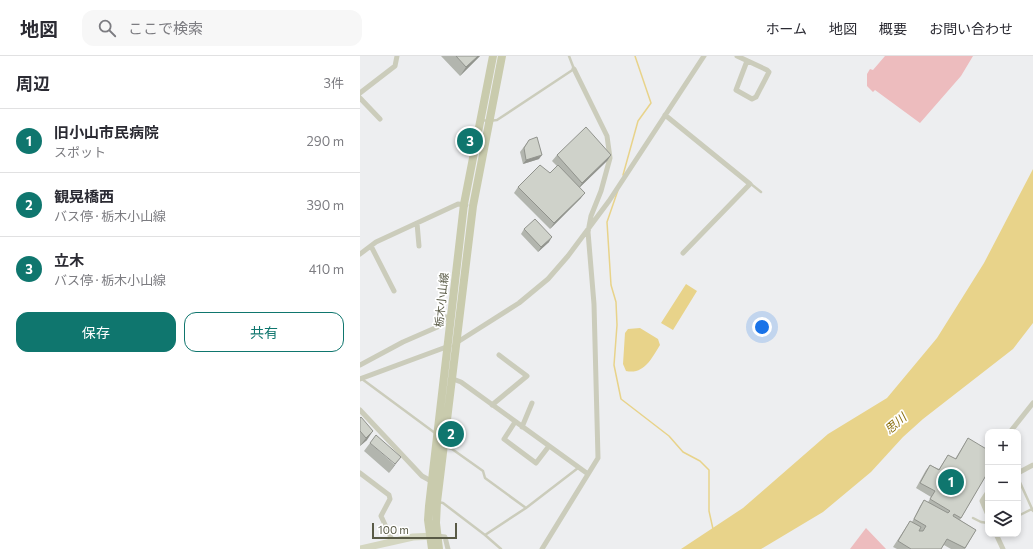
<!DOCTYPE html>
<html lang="ja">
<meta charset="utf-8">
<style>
body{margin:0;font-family:Commissioner,"Noto Sans JP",sans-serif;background:#f7f7f7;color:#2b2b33}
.controls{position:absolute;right:12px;bottom:12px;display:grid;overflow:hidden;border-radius:8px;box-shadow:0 2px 6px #0003}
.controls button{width:36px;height:36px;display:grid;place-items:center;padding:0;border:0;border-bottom:1px solid #e1e1e2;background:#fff;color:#2b2b33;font:20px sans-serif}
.scale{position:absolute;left:12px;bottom:10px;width:85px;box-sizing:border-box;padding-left:4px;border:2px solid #595a46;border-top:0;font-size:11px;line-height:14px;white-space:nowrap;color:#595a46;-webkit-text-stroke:3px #fff;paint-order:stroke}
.you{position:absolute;left:402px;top:271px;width:14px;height:14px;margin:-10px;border:3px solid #fff;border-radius:50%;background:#1a73e8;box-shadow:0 0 0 6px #1a73e833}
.badge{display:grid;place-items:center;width:26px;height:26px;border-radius:50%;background:#0f766e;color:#fff;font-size:13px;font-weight:700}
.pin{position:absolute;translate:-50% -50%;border:2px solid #fff;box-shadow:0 1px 4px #0006}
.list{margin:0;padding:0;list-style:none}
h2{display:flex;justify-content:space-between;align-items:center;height:52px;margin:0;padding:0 16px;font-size:17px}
h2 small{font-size:13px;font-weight:400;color:#7c7c81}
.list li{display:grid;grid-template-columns:26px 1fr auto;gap:12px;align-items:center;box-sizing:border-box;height:64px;padding:0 16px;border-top:1px solid #e1e1e2}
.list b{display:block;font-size:15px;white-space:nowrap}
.list p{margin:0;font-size:13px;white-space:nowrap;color:#7c7c81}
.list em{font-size:13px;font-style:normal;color:#7c7c81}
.actions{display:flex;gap:8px;padding:12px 16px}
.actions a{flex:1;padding:9px 0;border:1px solid #0f766e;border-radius:12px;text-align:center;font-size:14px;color:#0f766e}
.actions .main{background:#0f766e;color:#fff}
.icon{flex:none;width:22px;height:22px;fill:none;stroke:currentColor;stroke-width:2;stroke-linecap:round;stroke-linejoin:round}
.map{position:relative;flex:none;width:673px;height:493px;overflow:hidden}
header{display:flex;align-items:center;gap:24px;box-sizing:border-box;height:56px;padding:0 20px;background:#fff;border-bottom:1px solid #e1e1e2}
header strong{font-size:19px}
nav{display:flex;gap:22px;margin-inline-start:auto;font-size:14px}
.search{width:280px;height:36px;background:#f7f7f7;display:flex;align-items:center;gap:10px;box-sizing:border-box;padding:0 14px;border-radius:12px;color:#7c7c81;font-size:15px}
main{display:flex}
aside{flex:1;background:#fff}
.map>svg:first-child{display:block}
.green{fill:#edbcbe}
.water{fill:#e8d38a}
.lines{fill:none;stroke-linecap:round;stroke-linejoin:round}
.stream{stroke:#e8d38a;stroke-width:1.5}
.lane{stroke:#cbccbb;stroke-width:2.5}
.street{stroke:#cbccbb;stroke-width:5}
.secondary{stroke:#d4d6c0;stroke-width:7}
.primary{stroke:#c9cbad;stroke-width:8}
.wall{fill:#b2b5ae}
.shaded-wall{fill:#91938d}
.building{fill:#cfd2ca;stroke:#91938d}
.labels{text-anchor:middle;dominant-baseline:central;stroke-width:3.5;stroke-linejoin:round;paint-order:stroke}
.street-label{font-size:11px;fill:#595a46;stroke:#fff}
.water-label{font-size:12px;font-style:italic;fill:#8c7010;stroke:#fff}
</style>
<header>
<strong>地図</strong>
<div class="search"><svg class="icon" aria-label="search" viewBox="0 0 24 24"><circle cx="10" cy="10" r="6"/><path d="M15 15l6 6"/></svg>ここで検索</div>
<nav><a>ホーム</a><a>地図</a><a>概要</a><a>お問い合わせ</a></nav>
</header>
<main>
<aside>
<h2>周辺<small>3件</small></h2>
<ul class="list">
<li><span class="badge">1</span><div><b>旧小山市民病院</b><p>スポット</p></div><em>290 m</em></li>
<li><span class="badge">2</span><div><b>観晃橋西</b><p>バス停 · 栃木小山線</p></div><em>390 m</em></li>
<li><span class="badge">3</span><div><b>立木</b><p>バス停 · 栃木小山線</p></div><em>410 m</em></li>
</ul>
<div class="actions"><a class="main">保存</a><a>共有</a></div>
</aside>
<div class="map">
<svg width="673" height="493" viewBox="0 0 673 493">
<rect width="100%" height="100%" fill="#edeef0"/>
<path class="green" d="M525,0H613L601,20L560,67L515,34L513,36L507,30V18L510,13L513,14Z
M506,472L526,493H490Z"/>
<path class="water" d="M673,113V267L653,293L563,363L543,381L511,416L463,456L401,493H321L383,452L468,378L527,342L577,282L624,207Z
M326,228L337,235L313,274L301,267Z
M280,272L298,283L300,289C292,302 284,319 266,315L263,308L265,277L268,273Z"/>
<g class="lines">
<path class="stream" d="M263,119L278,65L291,47L275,0
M258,134L247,166L251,229L256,246L257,269L254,309L261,343L309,380L323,396L340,405L349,414V455L353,473"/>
<path class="lane" d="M121,64L129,65L137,64L214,13L209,0
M391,128L401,136
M2,323L75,377
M85,391L92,393L123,415L125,422L166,452
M658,422L673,455
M78,446L83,447L125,479L166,452L218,412
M658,460L672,453
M613,462L621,466L628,467
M125,479L141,493"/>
<path class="street" d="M377,0L407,14L409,16L396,41L392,43L376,34L387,5
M0,37L35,10L37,0
M0,42L20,63
M305,59L390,128L323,197
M57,167L59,190
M11,190L34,235
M0,198L16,186L98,148L106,149
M96,287L159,247L188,223L208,200L249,145L344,0
M0,309L43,286L82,269L86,261H90
M0,323L89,290
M93,323L101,326L228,418
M132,349L167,320L139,299
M0,354L62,420L71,425
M155,366L144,383L176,407L189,390
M162,371L172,347
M650,376L673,347
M0,417L29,439L30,443L21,460L33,486
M658,417L673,409
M628,436L622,445L628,459
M636,478L643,493
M77,480L85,481L88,493
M182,493L238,402L234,248L228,176L231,160L241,135L250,102L247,80L214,13"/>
<path class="secondary" d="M0,493L53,481L75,480"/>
<path class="primary" d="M72,493L68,464L69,450L104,148L133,0
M79,493L76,467L77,446L113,150L142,0"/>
</g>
<path class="wall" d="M81,0H120L100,20Z
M169,84L179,103L163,108L160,96Z
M197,99H251L247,105L220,131L221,142L190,173L154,137L158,131L190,117L197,110L192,105Z
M164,173L189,186L178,196L161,178Z
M0,362L7,384L0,390Z
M608,382L628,416L600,464L616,474L605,493H591L584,489L581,493H537L533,491L550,465L552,466L560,450L564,444L568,446L571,441L556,432L566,414L570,409L579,413L588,399L595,403Z
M10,387L35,409L29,417L4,395Z"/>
<path class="shaded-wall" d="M118,0H120L100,20L106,11Z
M182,99L179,103L163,108L166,104Z
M251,99L247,105L218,133L222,127Z
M225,137L221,142L190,173L194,167Z
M192,181L189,186L178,196L181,191Z
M13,375L7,384L0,390L6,382Z
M41,401L29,417L35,408Z"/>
<path class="building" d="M96,0H118L106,11Z
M226,71L251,99L222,127L197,99Z
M177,81L182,99L166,104L164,92L169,84Z
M180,109L190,117L198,109L225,137L194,167L158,131Z
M175,163L192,181L181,191L164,173Z
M1,361L13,375L6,382L0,375V362Z
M16,379L41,401L35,408L10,387Z
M608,382L628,394V416L601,462L594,458L593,460L616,474L605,492L587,483L581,493H551L538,485L550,465L561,471L559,475H563L566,470L554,463L564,444L588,457L590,455L570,443L575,435L560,427L570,409L579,414L588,399L596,403Z"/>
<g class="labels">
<g class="street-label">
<text transform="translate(81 244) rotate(-84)">栃木小山線</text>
</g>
<g class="water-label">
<text transform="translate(535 367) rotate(-41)">思川</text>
</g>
</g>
</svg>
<div class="controls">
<button>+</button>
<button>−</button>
<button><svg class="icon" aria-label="layers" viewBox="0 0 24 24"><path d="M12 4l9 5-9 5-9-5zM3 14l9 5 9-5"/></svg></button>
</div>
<div class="scale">100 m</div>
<div class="you"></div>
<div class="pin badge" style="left:591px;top:426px">1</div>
<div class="pin badge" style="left:91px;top:378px">2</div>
<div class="pin badge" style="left:110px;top:85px">3</div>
</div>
</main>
